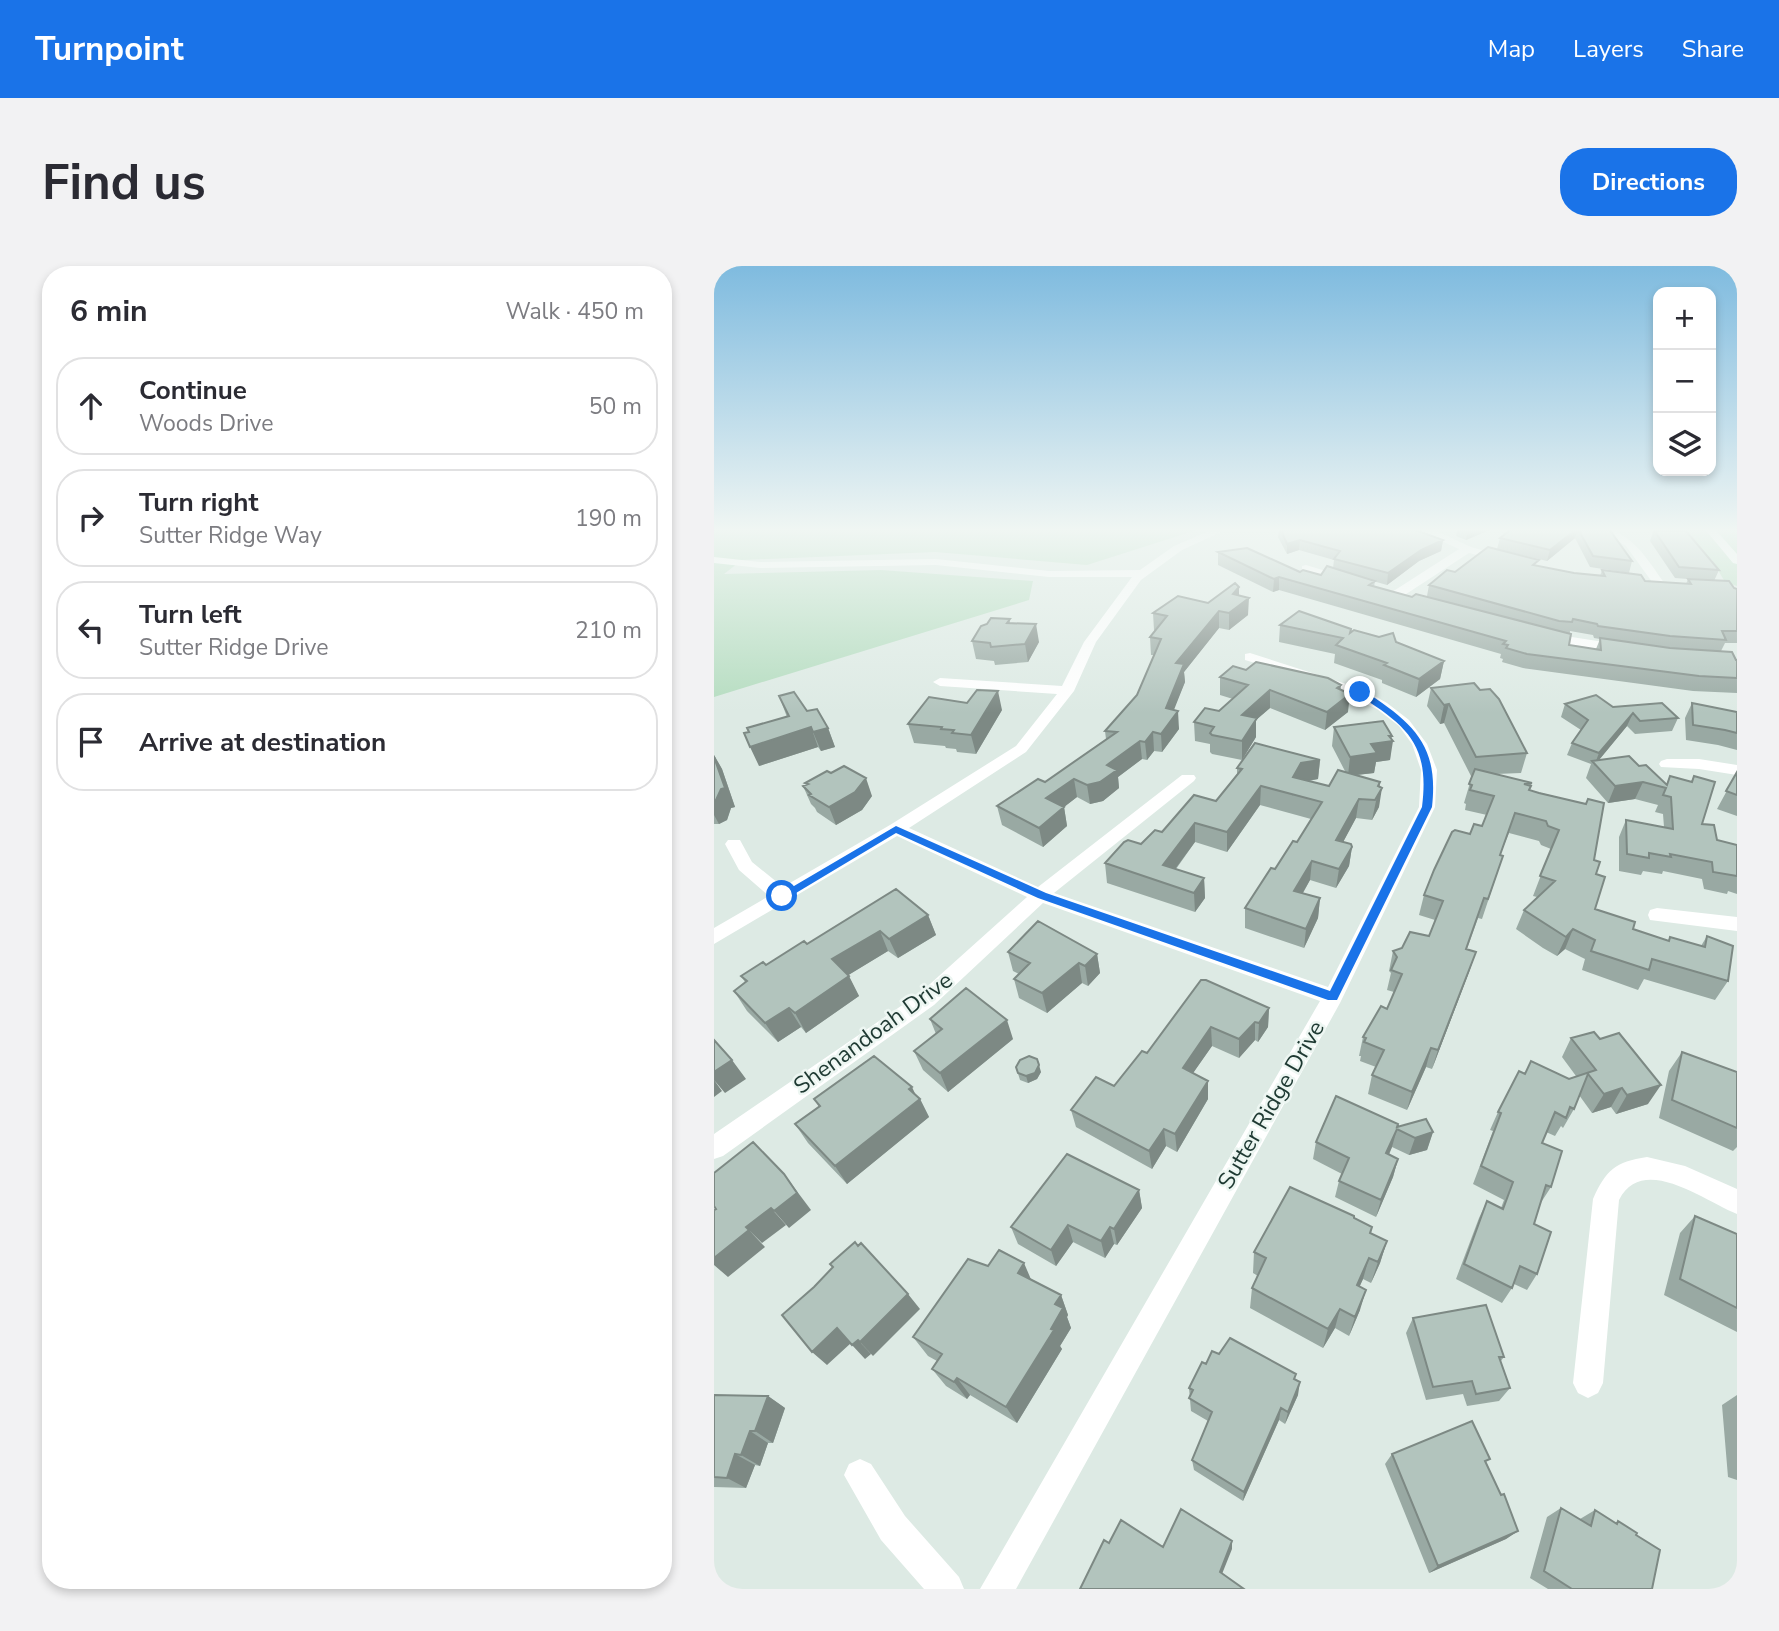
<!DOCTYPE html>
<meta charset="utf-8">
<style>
body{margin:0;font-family:"Nunito Sans",sans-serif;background:#f2f2f3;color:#2b2b33}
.controls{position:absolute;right:21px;top:21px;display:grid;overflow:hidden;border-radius:14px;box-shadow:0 4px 10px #0003}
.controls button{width:63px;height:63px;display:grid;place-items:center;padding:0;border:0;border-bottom:2px solid #e1e1e2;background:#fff;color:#2b2b33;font:35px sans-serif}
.stop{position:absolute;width:21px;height:21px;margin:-16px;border:5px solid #1a73e8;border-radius:50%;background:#fff}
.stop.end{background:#1a73e8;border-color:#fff;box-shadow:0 2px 7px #0008}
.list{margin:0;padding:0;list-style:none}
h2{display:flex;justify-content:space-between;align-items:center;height:91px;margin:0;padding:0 28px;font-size:30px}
h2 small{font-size:23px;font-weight:400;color:#7c7c81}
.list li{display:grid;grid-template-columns:46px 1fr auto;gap:21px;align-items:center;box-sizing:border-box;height:98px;margin:0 14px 14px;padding:0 14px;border:2px solid #e1e1e2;border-radius:28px}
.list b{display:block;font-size:26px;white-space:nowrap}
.list p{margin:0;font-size:23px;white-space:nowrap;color:#7c7c81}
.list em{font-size:23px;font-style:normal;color:#7c7c81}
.icon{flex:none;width:38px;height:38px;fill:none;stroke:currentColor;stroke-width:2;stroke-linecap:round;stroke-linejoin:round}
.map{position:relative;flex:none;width:1023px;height:1323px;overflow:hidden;border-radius:28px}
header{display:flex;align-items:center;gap:42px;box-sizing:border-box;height:98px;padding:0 35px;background:#1a73e8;color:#fff}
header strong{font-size:33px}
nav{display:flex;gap:38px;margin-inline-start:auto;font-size:24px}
.intro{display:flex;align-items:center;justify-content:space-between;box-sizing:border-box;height:168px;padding:0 42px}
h1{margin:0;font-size:49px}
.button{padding:18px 32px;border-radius:28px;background:#1a73e8;color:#fff;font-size:24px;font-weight:700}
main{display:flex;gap:42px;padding:0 42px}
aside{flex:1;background:#fff;border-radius:28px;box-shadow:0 4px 10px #0003}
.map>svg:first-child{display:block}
.green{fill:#b4dcbf}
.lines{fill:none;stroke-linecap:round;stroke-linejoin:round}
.minor{fill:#fff;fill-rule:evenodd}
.wall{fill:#99a9a3;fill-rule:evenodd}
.shaded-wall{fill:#7d8984}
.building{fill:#b2c4bd;stroke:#7d8984;stroke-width:2}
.route{fill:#1a73e8}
.labels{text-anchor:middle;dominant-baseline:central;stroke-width:5;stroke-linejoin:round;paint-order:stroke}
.street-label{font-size:23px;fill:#1e3932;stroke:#edf6f2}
</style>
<header>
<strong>Turnpoint</strong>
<nav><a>Map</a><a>Layers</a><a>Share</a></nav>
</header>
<div class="intro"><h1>Find us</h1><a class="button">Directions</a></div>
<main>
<aside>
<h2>6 min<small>Walk · 450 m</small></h2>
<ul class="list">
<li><svg class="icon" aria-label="ahead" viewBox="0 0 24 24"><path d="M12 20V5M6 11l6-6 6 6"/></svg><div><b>Continue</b><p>Woods Drive</p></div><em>50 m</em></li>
<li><svg class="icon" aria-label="right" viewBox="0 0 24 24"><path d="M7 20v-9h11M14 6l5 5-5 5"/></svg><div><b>Turn right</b><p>Sutter Ridge Way</p></div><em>190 m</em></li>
<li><svg class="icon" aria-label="left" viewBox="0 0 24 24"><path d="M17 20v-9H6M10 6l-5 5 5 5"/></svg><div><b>Turn left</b><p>Sutter Ridge Drive</p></div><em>210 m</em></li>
<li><svg class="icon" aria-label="arrive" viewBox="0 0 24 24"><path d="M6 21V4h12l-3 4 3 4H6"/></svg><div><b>Arrive at destination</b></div></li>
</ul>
</aside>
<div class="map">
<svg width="1023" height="1323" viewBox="0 0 1023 1323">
<rect width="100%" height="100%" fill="#ddeae4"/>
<path class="green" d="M0,262H489L373,299L221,286L28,294L10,308L167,304L319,315L315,334L0,431Z
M961,262H1023V320L1011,316L998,294Z"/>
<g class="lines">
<path class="minor" d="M502,262H516L468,284L427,314L382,376L360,425L312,486L195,562L324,621L468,509H480L482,512L480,515L340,627L614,721L705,541L707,504L698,478L685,460L663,443L611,418L531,394V388L536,387L648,423L673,437L695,454L713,478L723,504L721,541L626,737L302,1323H266L606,735L329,637L220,739L9,890L0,893V868L206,727L313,631L183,570L0,678V662L55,630L25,604L11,578L14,574H26L38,596L69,621L176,559L302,480L343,428L226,420L219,416L226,412L348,420L370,376L418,311H335L222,299L46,302L0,297V291L46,296L222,293L335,305L426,304L460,280Z
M883,262C916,262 933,293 951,318L949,320H941L912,280Z
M990,262H1000L1023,288V298L1019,297Z
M710,263H718L757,281L798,293L792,296L755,287L686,332H678V326L745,283L710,267Z
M592,299L635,312L637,314L631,317L588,304V300Z
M832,367L909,379L916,383L909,387L827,374V368Z
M953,493H985L1023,499V509L985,503L947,501L945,498L947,495Z
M943,642L1023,651V665L936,654L934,649L936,644Z
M933,891L971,900L1023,923V948C990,935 929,887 905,934L889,1117L884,1127L874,1132L864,1127L859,1117L879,933C892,904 901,896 933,891Z
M146,1193L157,1198L191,1250L245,1311L250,1323H210L167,1274L130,1209L135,1198Z"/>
</g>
<path class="wall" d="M565,262H696L729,274L727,285L705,295L673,319L659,315H661L660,321L698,331L713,330L715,319L741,306L823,300L860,307L886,310L888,304L931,315L972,318L974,313L961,312L936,275L940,264L1005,304L1000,315L1023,323V377H1011L1007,385L1023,394V427L979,425L809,402L788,396L789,393L786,392L787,388L565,324L559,326L504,299V286L586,306L607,309L619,302L620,294L585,284L573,288L564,271ZM856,365L879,369L880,372L886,373L882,383L855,379Z
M744,262H780L752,274L742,270Z
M799,262H867L918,295L915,307L876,301L861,272L833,295L783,283L786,272Z
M525,329L534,349L515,364L505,362L470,406L471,416L459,444L465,463L448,486L440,485L433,494L428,493L404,511L405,522L389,535L376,538L363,531L350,541L353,560L329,581L288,559L283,540L331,516L392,473L391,465L423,429L440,389H437L436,371L441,365L440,364L439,347L494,337Z
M296,353V357L325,376L314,396L281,399L280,395L262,393L258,375Z
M566,359L637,366L682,376L730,395L726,413L702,431L668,417V414L620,397L621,388L565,376Z
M532,404L626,424L634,446L611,464L556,442L542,454V471L528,494L498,488L496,486V478L481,475L480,456L505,445L519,433L506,429V411Z
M717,422L813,487L807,507L782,508L818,517L815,524L872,538L874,533L882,608L881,643L919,663L954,675L956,671L987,680L993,670L1014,715L1001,734L930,713L924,724L868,704L871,693L851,683L843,690L829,682L802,663L810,644L823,631L819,630L837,583L827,579L825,575L795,567L786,589L789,590L768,653L764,652L753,683L762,686L755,706L718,803L712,801L693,844L654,828L658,809L662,801L646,795L647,790H645L649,771L673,743L680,726L673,724L677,707L675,705L679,685L688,682L715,670L721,654L705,649L710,629L756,568L768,560L773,549L751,544L752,538L750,537L758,510H757L730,457L726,458L713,440Z
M65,430L93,445L114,462L121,481L107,485L104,481L45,500L73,451Z
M978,437L1023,446V484L1004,479L972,474L971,452Z
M851,438L899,441L964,452L958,465L921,468L913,460L885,494L925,500L952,519L956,510L977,516L980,510L988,558L1003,574L1023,579V628L1014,625L1013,628L990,623L988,613L949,605L948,608L929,605L927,609L905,605V571L912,554L950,561L949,548L941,546L944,539L921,533L894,537L872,512L877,498L853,489L858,477L867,464L847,451Z
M288,444L262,488L243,486L242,483L232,482L231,480L200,477L194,458Z
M620,461L678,470L676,494L662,496L660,507L641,509L666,516L665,541L658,554L642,552L629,576L638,581L635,600L622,622L596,614L589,627L606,632L604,652L590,682L531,662V642L583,576L597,553L546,539L513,586L481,576L462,603L490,612L491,632L481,646L393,617L391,597L427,578L502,535L523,508V502L606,494L604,513L595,515L615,520L632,507L618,480Z
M0,489L8,503L21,541L17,542L13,554L5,558H0Z
M1023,506V550L1003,543Z
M91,517L158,530L148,544L122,559L103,546L101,542L97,538L89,520L92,519Z
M214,649L222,669L184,692L174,685L134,709L145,730L92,767L87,761L64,776L33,745L20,725L31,716L27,710L52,699L93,678Z
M294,686L383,688L386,707L374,720L368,717L333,747L305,732L300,713L305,708L299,705Z
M487,714L555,742L554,761L544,776L541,774L525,792L498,780L479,807L494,815V833L463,886L452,880L438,903L362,861L357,844L400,820L433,787Z
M216,753L299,773L234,826L209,804L200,785L222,768Z
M857,772L934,838L902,848L897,841L878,847L865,829L860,843L849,862L847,860L841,870L832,866L828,877L837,921L826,938L820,958L823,1008L813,1024L800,1018L798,1022L788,1037L742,1013L765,952L773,935L787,942L790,934L759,918L779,865L776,864L784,846L811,808L855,813L862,810L848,791Z
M968,786L1023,806V881L1019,885L945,852L955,805Z
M302,801L327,806L323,813L314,817L306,814Z
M201,828L206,833L215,851L133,918L94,877L81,858L105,841L100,833Z
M683,861L719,866L713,884L695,889L678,881L675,889L684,893L679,911L662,951L621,931L625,915L628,908L599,893L602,876Z
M425,924L428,942L403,979L400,978L391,992L359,976L342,1000L304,978L297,961Z
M981,950L1023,968V1066L950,1029L966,967Z
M640,953L658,961L657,967L673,975L666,997L657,1017L649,1013L645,1021L646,1044L635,1070L621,1062L609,1082L536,1042L538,1022L544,1010L539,1007L540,986Z
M274,1000L317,1013L347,1029L354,1049L353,1051L357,1062L346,1080L348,1083L303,1157L256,1129L253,1133L232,1120L218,1103L223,1095L214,1090L199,1071Z
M699,1052L790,1091L786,1096L796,1122L785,1135L753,1140L749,1128L712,1134L692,1067Z
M505,1088L582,1108L581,1113L584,1129L571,1158L565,1154L529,1235L480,1204L478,1194L494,1155L477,1145L475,1122L492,1098Z
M0,1129L54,1130L71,1142L59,1177H54L46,1200L41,1199L32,1222L0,1221Z
M1023,1129V1214L1014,1211L1008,1139Z
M678,1188L776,1193L772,1196L804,1265L792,1273L715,1307L671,1198Z
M847,1242L866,1253L881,1244L901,1257L904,1255L922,1269L938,1323H834L816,1312L833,1251Z"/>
<path class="shaded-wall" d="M758,262H780L752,274L754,263Z
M864,262H867L865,266L864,263L861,272L833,295L836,284Z
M586,274L585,284L573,288V278Z
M729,274L727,285L705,295L673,319L674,307L707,284Z
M565,311V324L559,326L560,313Z
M525,321V337L535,332L534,349L515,364V347L519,328Z
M505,345V362L470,406L471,416L454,459L464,445L465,463L448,486L447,468L462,397Z
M322,358L325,376L314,396L311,378Z
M730,395L726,413L702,431L705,413Z
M627,419L625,437L636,428L634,446L611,464L613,446L623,422Z
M556,424V442L542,454V471L528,494V449Z
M284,425L288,444L262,488L257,469Z
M735,438L730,457L726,458L730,439Z
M919,447L913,460L880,500L885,487Z
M97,461L104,481L45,500L36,481Z
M114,462L121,481L107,485L99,466Z
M439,466L440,485L433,494L431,476Z
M426,475L428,493L404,511L405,522L389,535L376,538L373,519L393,499Z
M679,475L676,494L662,496L660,507L634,510L636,491L657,478Z
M0,489L8,503L21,541L17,542L13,554L5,558L0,549Z
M606,494L604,513L586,516L578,530L579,511L587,497Z
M152,512L158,530L148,544L122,559L115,541Z
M360,513L363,531L350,541L353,560L329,581L325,562L332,532Z
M666,516L663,530L668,522L665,541L658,554Z
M929,516L921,533L894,537L901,520Z
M547,520L546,539L513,586V566Z
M645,533L642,552L620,593L622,574Z
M481,557V576L450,618L449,599Z
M638,581L635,600L622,622L625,603Z
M598,595L596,614L579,644L580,625Z
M490,612L491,632L481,646L480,627Z
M606,632L604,652L590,682L592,663Z
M214,649L222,669L184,692L175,673Z
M859,663L851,683L843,690L852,671Z
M166,665L174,685L128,713L118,693Z
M762,686L755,706L718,803L724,784Z
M383,688L386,707L374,720L371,700Z
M365,697L368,717L333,747L328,727Z
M135,710L145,730L92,767L81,747Z
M75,742L87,761L64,776L51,757Z
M555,742L554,761L544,776L545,757Z
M293,754L299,773L234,826L226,807Z
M541,756V774L525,792V773Z
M497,761L498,780L470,820L469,802Z
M717,782L712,801L693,844L698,826Z
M18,794L32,813L11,827L0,814V806Z
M325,799L327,806L323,813L314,817L312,810Z
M0,814L8,825L0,831Z
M494,815V833L463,886L461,868Z
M947,819L934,838L902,848L913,829Z
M198,821L204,834L206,833L215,851L133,918L121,900Z
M908,822L897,841L878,847L890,828Z
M450,863L452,880L438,903L435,885Z
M683,863L678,881L667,905L672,887Z
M719,866L713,884L695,889L701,872Z
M684,893L679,911L662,951L667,934Z
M70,908L97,944L75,962L60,945Z
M425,924L428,942L403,979L400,963Z
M57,942L72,959L48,977L32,961Z
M354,959L359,976L342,1000L337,984Z
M396,961L400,978L391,992L387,975Z
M35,964L51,981L14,1011L0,999V992Z
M673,975L666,997L657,1017L664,996Z
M655,992L649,1013L637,1040L643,1019Z
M310,997L319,1018L304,1007Z
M652,1024L646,1044L635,1070L641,1051Z
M194,1028L206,1043L159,1090L146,1076Z
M347,1029L354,1049L353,1051L357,1062L346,1080L348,1083L303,1157L292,1141L337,1063L341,1038Z
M626,1043L621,1062L609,1082L614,1063Z
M123,1062L137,1077L113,1099L98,1086Z
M144,1074L157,1088L151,1093L138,1079Z
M243,1112L256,1129L253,1133L240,1116Z
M586,1116L584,1129L571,1158L574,1146Z
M54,1130L71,1142L59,1177L41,1165Z
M567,1142L565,1154L529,1235L530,1226Z
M36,1165L54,1177L46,1200L27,1189Z
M21,1188L41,1199L32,1222L13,1212Z
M804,1265L792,1273L715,1307L724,1300Z
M518,1275V1283L506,1313V1306Z"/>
<path class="building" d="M566,262H696L729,274L707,284L674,307L620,293L626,285L586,274L573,278Z
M799,262H864L836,284L786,272Z
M864,263H895L918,295L879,290Z
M940,264L972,265L1005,304L965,301Z
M774,281L825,294L819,299L860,307L891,310L888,304L927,309L931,315L977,318L974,313L1015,315L1020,322L1023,323V365H1008L1012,374L956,370L884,360L883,358L859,353L858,356L845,355L715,319L733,304L741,306Z
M533,282L586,306L589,304L607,309L613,300L661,315L655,319L698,331L702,328L857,368L855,379L887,384L886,372L956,382L1018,386L1022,394H1023V412L985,410L813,388L792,382L794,379L789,378L792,375L565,311L560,313L504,286Z
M521,317L525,321L519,328L535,332L515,347L505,345L462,397L470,398L452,442L464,445L447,468L439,466L431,476L426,475L393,499L403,504L386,516L373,519L360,513L332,532L350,541L325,562L283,540L324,513L331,516L403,466L391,465L423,429L447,373L436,371L453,350L439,347L464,330L494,337Z
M585,345L637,363L636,367L640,364L665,371L679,367L682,376L730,395L705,413L670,399L673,397L622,379L629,372L566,359Z
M277,352L296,353L293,357L322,358L311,378L277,381L276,377L258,375L267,360L273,358Z
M542,396L614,412L627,419L623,422L636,428L613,446L556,424L528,449L543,452L528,475L498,469L496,467L500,461L480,456L491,442L505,445L534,419L506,411L519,400L532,404Z
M760,417L766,424L776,423L785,433L813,487L762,491L735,438L730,439L717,422Z
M263,424L284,425L257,469L238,467L240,464L227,463L228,461L194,458L215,431L253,437Z
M80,426L93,445L103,443L114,462L99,466L97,461L36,481L30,467L35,466L33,462L75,450L65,430Z
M882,429L899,441L948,437L964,452L926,455L919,447L885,487L858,477L874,454L851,438Z
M978,437L1023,446V467L1011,464L979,459Z
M669,455L678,470H675L679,475L657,478L663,487L636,491L620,461Z
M541,477L606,494L587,497L579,511L615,520L624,504L666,516L664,520L668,522L661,534L645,533L622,574L637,578L638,581L625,603L598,595L580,625L606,632L592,663L531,642L557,602L561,603L579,575L583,576L608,536L547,520L513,566L481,557L449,599L490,612L480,627L391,597L410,576L414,574L427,578L441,564L448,566L480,529L502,535L528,503L523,502Z
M915,490L925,500L932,499L953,519L956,510L978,516L980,510L1001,516L988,558L1000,559L1003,574L1023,579V610L999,606L998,596L956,588L957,591L935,587V592L913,588L912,554L959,563L957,531L949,529L952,522L929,516L901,520L878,495Z
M0,491L11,522L7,523L2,534L0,535Z
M130,500L152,512L141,526L115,541L95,529L97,528L89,520L94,518L91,517L113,505L117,507Z
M761,503L818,517L810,518L817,520L815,524L825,527L872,538L874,533L890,537L880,594L886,596L882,608L891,611L881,643L921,656L919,663L955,675L956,671L991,681L993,670L1019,680L1014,715L938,693L935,704L877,685L881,674L859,663L852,671L810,644L841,615L826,610L845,564L834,560L832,555L801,547L786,589L789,590L774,633L770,632L752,683L762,686L724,784L717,782L698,826L658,809L670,784L650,776L652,772L649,771L667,740L673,743L688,708L677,704L683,691L679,685L688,682L696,666L715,670L729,635L710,629L720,604L738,566L741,564L756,568L760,558L768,560L780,530L756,524L758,519L755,518Z
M1023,506V529L1012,525Z
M182,623L214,649L175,673L166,665L118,693L135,710L81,747L75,742L51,757L20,725L33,715L27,710L49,696L52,699L90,675L93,678Z
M324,655L383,688L371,700L365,697L328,727L300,713L316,697L294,686Z
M487,714H492L555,742L545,757L541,756L525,773L497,761L469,802L494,815L461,868L450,863L435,885L357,844L382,811L400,820L428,785L433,787Z
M252,722L293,754L226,807L200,785L228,763L216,753Z
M880,766L886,773L905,767L947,819L913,829L908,822L890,828L874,808L860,843L856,841L852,852L841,846L828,877L848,885L837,921L832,919L820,958L837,966L823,1008L806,1000L798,1022L750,998L773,935L789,943L799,916L767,900L787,847L784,846L805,805L811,808L817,795L855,813L882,804L857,772Z
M0,774L18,794L0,806Z
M968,786L1023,806V862L958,834Z
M160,790L198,821L195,823L206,833L121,900L81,858L106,840L100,833Z
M315,790L323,793L325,799L321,807L312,810L304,807L302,801L306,794Z
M622,830L684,858L683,861L712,853L719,866L701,872L683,863L672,887L684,893L667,934L625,915L635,892L602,876Z
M39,876L70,908L83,927L60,945L57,942L32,961L35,964L0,992V944L2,943L0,940V907Z
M353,888L425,924L400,963L396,961L387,975L354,959L337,984L297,961Z
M576,921L640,950V952L658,961L656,967L673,975L664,996L655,992L643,1019L652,1024L641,1051L626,1043L614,1063L538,1022L552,992L540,986Z
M981,950L1023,968V1042L966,1013Z
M141,976L144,980L147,977L194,1028L146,1076L144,1074L138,1079L123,1062L98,1086L68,1049L100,1021L119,1001L116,998Z
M285,984L310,997L304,1007L347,1029L341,1038L349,1042L337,1063L340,1064L292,1141L243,1112L240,1116L218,1103L228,1088L199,1071L254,993L274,1000Z
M772,1039L790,1091H785L796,1122L762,1128L758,1115L719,1121L699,1052Z
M516,1072L582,1108L580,1113L586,1116L574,1146L567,1142L530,1226L478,1194L498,1146L475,1132L479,1124L475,1122L488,1096L492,1098L498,1085L505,1088Z
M0,1129L54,1130L41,1165H36L27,1189L21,1188L13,1212L0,1211Z
M758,1155L776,1193L771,1195L787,1229L790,1228L804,1265L724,1300L678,1188Z
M847,1242L877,1260L881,1244L903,1258L904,1255L923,1267L922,1269L946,1284L938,1323H858L830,1305Z
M467,1243L518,1275L506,1306L530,1323H366L390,1274L395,1277L407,1254L449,1281Z"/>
<linearGradient id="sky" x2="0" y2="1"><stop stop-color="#7fbbdf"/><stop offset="0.59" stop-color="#f0f6f3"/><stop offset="1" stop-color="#f0f6f3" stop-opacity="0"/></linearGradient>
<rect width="1023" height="447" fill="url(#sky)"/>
<path class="route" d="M643,424H649C699,457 725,478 718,541L623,734H614L324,632L182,567L72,633L68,634L63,630L182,560L332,627L616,725L708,541C716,478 693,460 643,428Z"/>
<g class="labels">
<g class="street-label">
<text transform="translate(159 767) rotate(-36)">Shenandoah Drive</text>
<text transform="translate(557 839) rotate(-60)">Sutter Ridge Drive</text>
</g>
</g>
</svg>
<div class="controls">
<button>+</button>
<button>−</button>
<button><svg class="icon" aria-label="layers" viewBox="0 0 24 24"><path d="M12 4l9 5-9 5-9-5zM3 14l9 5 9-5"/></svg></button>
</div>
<div class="stop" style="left:68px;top:630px"></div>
<div class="stop end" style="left:646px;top:426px"></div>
</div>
</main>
